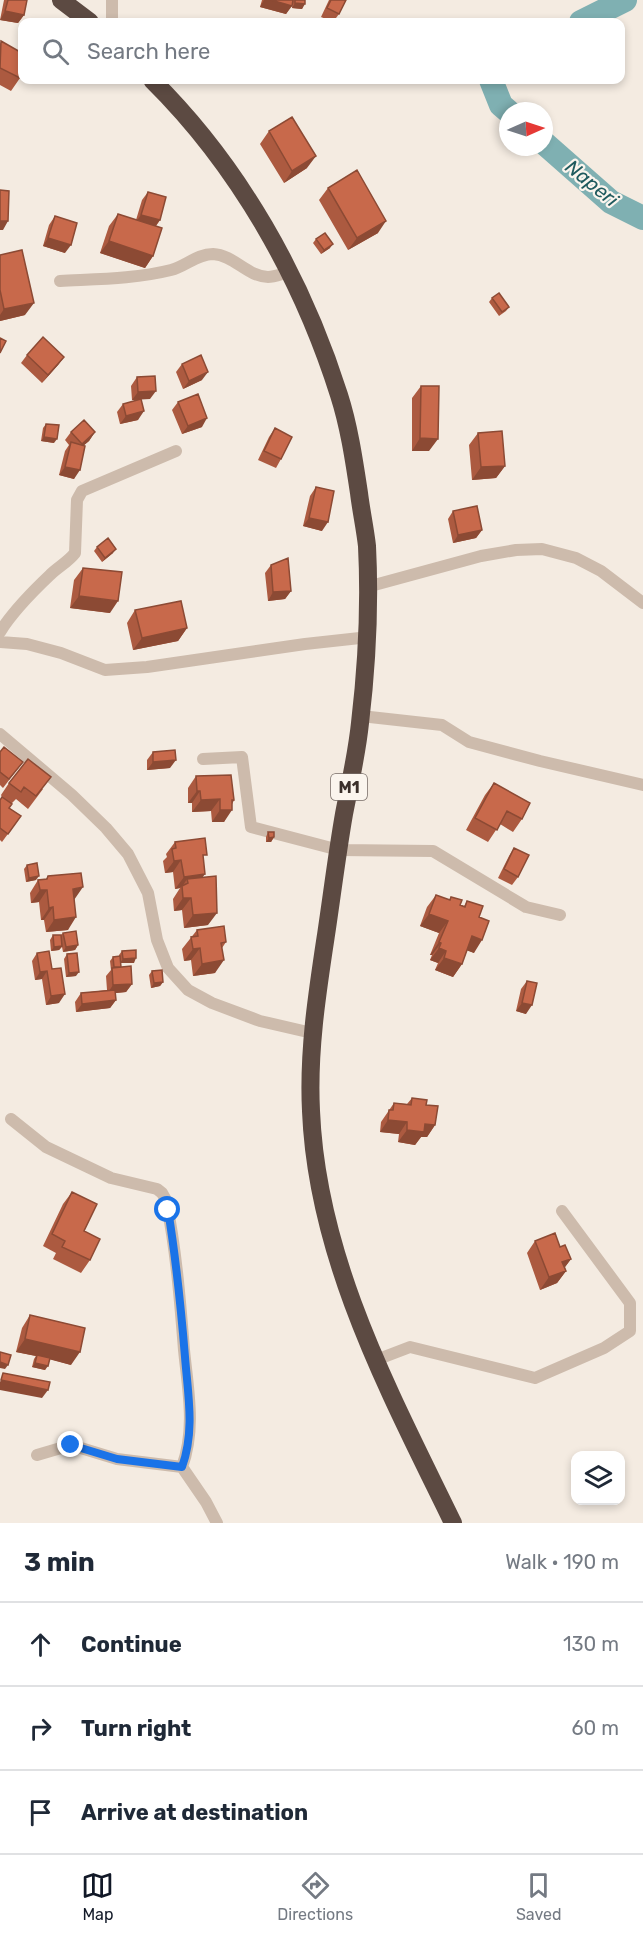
<!DOCTYPE html>
<meta charset="utf-8">
<style>
body{margin:0;font-family:Rubik,sans-serif;background:#f2f2f3;color:#1f2937}
.controls{position:absolute;right:18px;bottom:18px;display:grid;overflow:hidden;border-radius:12px;box-shadow:0 3px 9px #0003}
.controls button{width:54px;height:54px;display:grid;place-items:center;padding:0;border:0;border-bottom:2px solid #e0e1e3;background:#fff;color:#1f2937;font:30px sans-serif}
.compass{position:absolute;left:499px;top:102px;width:54px;height:54px;border-radius:50%;background:#fff;box-shadow:0 3px 9px #0003;rotate:87deg}
.stop{position:absolute;width:18px;height:18px;margin:-14px;border:4px solid #1a73e8;border-radius:50%;background:#fff}
.stop.end{background:#1a73e8;border-color:#fff;box-shadow:0 2px 6px #0008}
.list{margin:0;padding:0;list-style:none}
h2{display:flex;justify-content:space-between;align-items:center;height:78px;margin:0;padding:0 24px;font-size:26px}
h2 small{font-size:20px;font-weight:400;color:#747a83}
.list li{display:grid;grid-template-columns:39px 1fr auto;gap:18px;align-items:center;box-sizing:border-box;height:84px;padding:0 24px;border-top:2px solid #e0e1e3}
.list b{display:block;font-size:22px;white-space:nowrap}
.list em{font-size:20px;font-style:normal;color:#747a83}
.icon{flex:none;width:33px;height:33px;fill:none;stroke:currentColor;stroke-width:2;stroke-linecap:round;stroke-linejoin:round}
.map{position:relative;flex:none;width:643px;height:1523px;overflow:hidden}
.search{position:absolute;background:#fff;box-shadow:0 3px 9px #0003;left:18px;right:18px;top:18px;height:66px;display:flex;align-items:center;gap:15px;box-sizing:border-box;padding:0 21px;border-radius:12px;color:#747a83;font-size:22px}
.sheet{height:330px;background:#fff}
nav{display:flex;justify-content:space-around;align-items:center;box-sizing:border-box;height:84px;border-top:2px solid #e0e1e3;background:#fff;font-size:16px;color:#747a83}
nav a{display:grid;justify-items:center;gap:3px}
nav .on{color:#111827}
.map>svg:first-child{display:block}
.lines{fill:none;stroke-linecap:round;stroke-linejoin:round}
.river{stroke:#7fb0b2;stroke-width:24}
.street{stroke:#cdbbac;stroke-width:12}
.highway{stroke:#5c4a42;stroke-width:18}
.wall{fill:#ac5a40}
.shaded-wall{fill:#8c4a34}
.building{fill:#c8694b;stroke:#8c4a34;stroke-width:1.5}
.route{stroke:#1a73e8;stroke-width:8}
.labels{text-anchor:middle;dominant-baseline:central;stroke-width:4.5;stroke-linejoin:round;paint-order:stroke}
.shield{fill:#fbf5ee;stroke:#756b66;stroke-width:1.5}
.shield-label{font-size:16px;font-weight:bold;fill:#3b302b}
.water-label{font-size:20px;font-style:italic;fill:#1f5a5e;stroke:#fbf5ee}
</style>
<div class="map">
<svg width="643" height="1523" viewBox="0 0 643 1523">
<rect width="100%" height="100%" fill="#f4ebe1"/>
<g class="lines">
<path class="river" d="M581,22L625,0
M491,80L501,105L508,111
M544,143L611,202L643,218"/>
<path class="street" d="M112,0V22
M60,281C97,279 135,279 171,270C186,266 197,254 213,254C234,255 248,277 268,277C275,277 284,273 290,272
M367,587L481,556L516,550L542,549L576,558L601,571L643,603
M0,632C13,611 32,592 50,575C58,567 68,562 75,553L77,500L82,491L176,451
M0,642L27,644L61,653L105,670L147,667L305,644L369,637
M361,716L442,725L469,742L540,761L643,785
M0,734L72,795L106,828L128,854L148,893L157,940L168,968L188,990L212,1003L260,1021L312,1033
M203,759L242,757L251,827L339,850L433,851L526,907L560,915
M11,1119L46,1147L111,1178L157,1189L162,1193L166,1200C176,1249 180,1299 184,1350C188,1390 196,1429 182,1467
M376,1360L410,1347L535,1378L604,1348L630,1331V1303L562,1211
M37,1455L71,1445L117,1459L182,1467L206,1502L217,1523"/>
<path class="highway" d="M61,0L90,22
M152,80C239,166 302,278 339,395C349,426 354,460 359,493C361,510 365,528 367,546C370,605 367,664 360,723C357,753 350,783 344,814C337,854 332,895 326,935C317,994 308,1052 311,1111C317,1259 390,1393 453,1523"/>
</g>
<path class="wall" d="M4,0H27L24,15L18,23L0,20Z
M262,0H305L302,9L292,8L293,3L286,14L260,7Z
M329,0H346L339,14L333,22L321,17Z
M0,42L20,78L11,91L0,85Z
M269,131L307,168L284,183L260,144Z
M328,188L378,233L348,250L319,200Z
M148,192L160,220L156,226L153,256L145,268L100,253L109,226L118,214L136,220L142,200Z
M55,216L65,253L43,246L49,225Z
M316,239L330,248L321,254L313,243Z
M0,255L25,315L0,321Z
M492,298L509,307L506,311L499,316L489,302Z
M27,355L64,357L58,365L42,383L21,363Z
M182,364L202,380L183,389L176,372Z
M137,377L150,399H141L138,420L120,424L117,412L123,404L138,400H132L131,386Z
M421,386L429,451H412V398Z
M178,402L202,427L182,434L172,410Z
M46,424L54,443L41,441L43,428Z
M275,428L281,459L276,468L258,460L269,437Z
M71,432H95L89,441L84,445L74,479L59,475L65,451L69,445L65,440Z
M478,433L505,466L496,478L472,480L469,445Z
M316,487L322,531L303,526L310,496Z
M453,511L482,530L476,538L453,543L448,519Z
M97,547L113,553L102,562L94,551Z
M271,565L291,591L285,599L268,601L265,573Z
M83,568L110,613L70,608L74,580Z
M135,610L187,628L178,641L133,650L127,623Z
M0,752L23,762L3,788L0,785Z
M153,752L170,768L147,770V760Z
M196,776L234,800L224,822H212L211,811L192,812V803H188V788Z
M9,783L43,789L28,809L16,799L11,804L9,808L21,816L2,842L0,840V800L2,797L1,795Z
M494,783L522,819L513,832L500,824L488,842L466,830L485,795Z
M268,832L274,837L271,842H266V837Z
M175,842L203,861L202,877L208,925L184,928L182,910L174,911L173,899L180,888L175,889L173,872L165,873L163,861L167,857L166,854Z
M514,848L518,877L512,885L498,878L509,856Z
M27,865L36,880L26,882L24,869Z
M48,876L74,900L68,930L46,932L44,920H41L39,902L31,903L30,893L38,880L46,879Z
M436,895L449,900L451,897L460,905L464,906L467,901L479,917L474,953L467,950L462,964L453,977L435,970L438,963L430,960L432,955H430L439,933L420,926L427,907Z
M197,930L226,942L222,948L215,973L193,976L191,960L184,961L182,949Z
M63,933L78,945L75,950L63,952L62,947L59,950L51,951L50,940L53,935H61Z
M122,951L134,963H120L121,967L132,984L126,992L115,993L116,1000L110,1008L76,1012L75,1002L81,993L107,990L106,976L111,970L110,961L113,957L119,956V955Z
M37,953L52,969L59,1003L46,1005L42,979L35,980L32,961Z
M67,954L76,976L66,977L64,959Z
M152,971L163,982L160,986L151,988L149,975Z
M527,981L526,1014L516,1011L521,989Z
M412,1098L426,1105L435,1125L427,1137H421L415,1145L398,1142L399,1134L380,1132L381,1122L394,1103L407,1104Z
M72,1192L90,1260L81,1273L53,1259L56,1253L43,1246L63,1204Z
M535,1241L560,1247L571,1259L565,1267L566,1271L557,1283L540,1290L527,1253Z
M30,1315L71,1365L50,1359L45,1370L32,1367L34,1359L36,1356L16,1352L22,1328Z"/>
<path class="shaded-wall" d="M264,0H271L292,6L286,14L260,7Z
M295,3L305,4L302,9L292,8Z
M5,11L24,15L18,23L0,20Z
M374,80H406L403,83H371Z
M316,156L307,168L284,183L292,171Z
M141,215L160,220L154,228L135,223Z
M0,221H8L3,230H0Z
M386,221L378,233L348,250L357,238Z
M48,238L71,245L65,253L43,246Z
M109,241L153,256L145,268L100,253Z
M333,244L330,248L321,254L324,250Z
M34,303L25,315L0,321V315L4,309Z
M64,357L58,365L42,383L48,375Z
M208,372L202,380L183,389L189,381Z
M156,391L150,399L132,400L138,392Z
M144,411L138,420L120,424L126,416Z
M207,418L202,427L182,434L188,426Z
M95,432L89,441L76,452L82,444Z
M44,437L57,439L54,443L41,441Z
M420,438L438,439L429,451H412Z
M505,466L496,478L472,480L481,467Z
M65,467L80,470L74,479L59,475Z
M309,518L328,522L322,531L303,526Z
M482,530L476,538L453,543L458,535Z
M116,549L113,553L102,562L105,558Z
M291,591L285,599L268,601L273,592Z
M79,596L118,601L110,613L70,608Z
M187,628L178,641L133,650L142,638Z
M176,760L170,768L147,770L153,762Z
M197,791H200L192,803H188Z
M220,799L211,811L192,812L201,800Z
M232,800H234L227,810H232L224,822H212L220,810Z
M274,837L271,842H266L269,838Z
M181,860L173,872L165,873L174,861Z
M205,874L196,886L187,879L182,887V886L180,888L175,889L184,877Z
M39,876L36,880L26,882L29,878Z
M83,887L74,900L73,889Z
M40,890H47L39,902L31,903Z
M183,898H191L182,910L174,911Z
M53,907L44,920H41L49,908Z
M217,913L208,925L184,928L193,915Z
M429,914L448,921L439,933L420,926Z
M76,917L68,930L46,932L54,920Z
M472,936L482,940L474,953L463,949Z
M439,942L441,943L432,955H430Z
M78,945L75,950L63,952L66,947Z
M62,946L59,950L51,951L54,947Z
M200,948L191,960L184,961L193,949Z
M439,948L446,951L438,963L430,960Z
M136,958L134,963H120L123,959Z
M444,958L462,964L453,977L435,970Z
M224,960L215,973L193,976L202,964Z
M47,971L42,979L35,980L40,972Z
M79,972L76,976L66,977L69,973Z
M163,982L160,986L151,988L154,983Z
M132,984L126,992L107,994L113,985Z
M65,994L59,1003L46,1005L51,996Z
M116,1000L110,1008L76,1012L82,1004Z
M522,1003L532,1005L526,1014L516,1011Z
M388,1120L407,1122L399,1134L380,1132Z
M425,1124L435,1125L427,1137H421L415,1145L398,1142L407,1130Z
M571,1259L562,1271V1262Z
M566,1271L557,1283L540,1290L549,1277Z
M25,1339L80,1352L71,1365L37,1356V1355L36,1356L16,1352Z
M0,1362L8,1365L5,1369L0,1368Z
M35,1363L48,1366L45,1370L32,1367Z
M1,1380L48,1390L42,1398L0,1390V1382Z"/>
<path class="building" d="M8,0H27L24,15L5,11Z
M271,0H293L292,6Z
M295,0H305V4L295,3Z
M331,0H346L339,14L327,8Z
M1,41L22,53V74L20,78L0,68Z
M292,117L316,156L292,171L269,131Z
M357,170L386,221L357,238L328,188Z
M0,190L9,191L8,221H0Z
M148,192L166,197L160,220L141,215Z
M118,214L162,228L153,256L109,241Z
M55,216L77,223L71,245L48,238Z
M325,233L333,244L324,250L316,239Z
M22,250L34,303L4,309L0,290V255Z
M499,293L509,307L502,312L492,298Z
M43,337L64,357L48,375L27,355Z
M0,338L6,341L0,353Z
M201,355L208,372L189,381L182,364Z
M155,376L156,391L138,392L137,377Z
M421,386H439L438,439L420,438Z
M198,394L207,418L188,426L178,402Z
M141,399L144,411L126,416L123,404Z
M84,420L95,432L82,444L71,432Z
M46,424L59,425L57,439L44,437Z
M275,428L292,437L281,459L264,451Z
M502,431L505,466L481,467L478,433Z
M71,442L85,446L80,470L65,467Z
M316,487L334,491L328,522L309,518Z
M477,506L482,530L458,535L453,511Z
M108,538L116,549L105,558L97,547Z
M288,558L291,591L273,592L271,565Z
M83,568L122,572L118,601L79,596Z
M181,601L187,628L142,638L135,610Z
M4,747L23,762L9,779L0,772V752Z
M175,750L176,760L153,762V752Z
M28,759L51,777L36,796L24,787L21,792L9,783Z
M231,775L234,800H232V810H220V799L201,800L200,791H197L196,776Z
M494,783L530,803L522,819L507,811L497,830L475,818Z
M2,797L12,804L9,808L21,816L8,834L0,828V800Z
M268,832H274V837L269,838Z
M205,838L207,855H203L205,874L184,877L181,860L174,861L172,849L176,848L175,842Z
M514,848L529,855L518,877L504,869Z
M37,863L39,876L29,878L27,865Z
M81,873L83,887L73,889L76,917L54,920L53,907L49,908L47,890H40L38,880L47,879L48,876Z
M216,876L217,913L193,915L191,898H183L182,886L188,883L187,879Z
M436,895L450,900L451,897L462,900L460,905L465,907L467,901L483,906L479,917L489,921L482,940L472,936L462,964L444,958L446,951L439,948L441,943L439,942L448,921L429,914Z
M224,926L226,942L221,943L224,960L202,964L200,948L193,949L191,937L198,936L197,930Z
M76,931L78,945L66,947L63,933Z
M53,935H61L62,946L54,947Z
M136,950V958L123,959L122,951Z
M49,951L52,969L61,968L65,994L51,996L47,971L40,972L37,953Z
M77,953L79,972L69,973L67,954Z
M120,956L121,967H114L113,957Z
M131,966L132,984L113,985L112,968Z
M162,970L163,982L154,983L152,971Z
M527,981L537,983L532,1005L522,1003Z
M115,990L116,1000L82,1004L81,993Z
M412,1098L427,1100L426,1105L438,1106L435,1125L425,1124L424,1132L407,1130V1122L388,1120L389,1110H393L394,1103L411,1105Z
M72,1192L97,1204L84,1231L100,1239L90,1260L62,1247L65,1241L52,1234Z
M555,1233L560,1247L565,1245L571,1259L562,1262L566,1271L549,1277L535,1241Z
M30,1315L85,1328L80,1352L25,1339Z
M0,1352L11,1355L8,1365L0,1362Z
M37,1355L50,1358L48,1366L35,1363Z
M3,1373L50,1382L48,1390L1,1380Z"/>
<g class="lines">
<path class="route" d="M71,1445L117,1459L182,1467C195,1431 188,1395 185,1357C181,1308 176,1259 168,1210"/>
</g>
<g class="labels">
<rect class="shield" x="331" y="774" width="36" height="26" rx="4.5"/>
<g class="shield-label">
<text x="349" y="787">M1</text>
</g>
<g class="water-label">
<text transform="translate(592 183) rotate(39)">Naperi</text>
</g>
</g>
</svg>
<div class="controls">
<button><svg class="icon" aria-label="layers" viewBox="0 0 24 24"><path d="M12 4l9 5-9 5-9-5zM3 14l9 5 9-5"/></svg></button>
</div>
<svg class="compass" viewBox="-18 -18 36 36"><path d="M0-13l5 13h-10z" fill="#e53935"/><path d="M0 13l5-13h-10z" fill="#747a83"/></svg>
<div class="stop" style="left:168px;top:1210px"></div>
<div class="stop end" style="left:71px;top:1445px"></div>
<div class="search"><svg class="icon" aria-label="search" viewBox="0 0 24 24"><circle cx="10" cy="10" r="6"/><path d="M15 15l6 6"/></svg>Search here</div>
</div>
<section class="sheet">
<h2>3 min<small>Walk · 190 m</small></h2>
<ul class="list">
<li><svg class="icon" aria-label="ahead" viewBox="0 0 24 24"><path d="M12 20V5M6 11l6-6 6 6"/></svg><div><b>Continue</b></div><em>130 m</em></li>
<li><svg class="icon" aria-label="right" viewBox="0 0 24 24"><path d="M7 20v-9h11M14 6l5 5-5 5"/></svg><div><b>Turn right</b></div><em>60 m</em></li>
<li><svg class="icon" aria-label="arrive" viewBox="0 0 24 24"><path d="M6 21V4h12l-3 4 3 4H6"/></svg><div><b>Arrive at destination</b></div></li>
</ul>
</section>
<nav>
<a class="on"><svg class="icon" aria-label="map" viewBox="0 0 24 24"><path d="M3 6l6-2 6 2 6-2v14l-6 2-6-2-6 2zM9 4v14M15 6v14"/></svg>Map</a>
<a><svg class="icon" aria-label="directions" viewBox="0 0 24 24"><path d="M12 3l9 9-9 9-9-9zM9 14v-3h6M13 9l2 2-2 2"/></svg>Directions</a>
<a><svg class="icon" aria-label="saved" viewBox="0 0 24 24"><path d="M7 4h10v16l-5-4-5 4z"/></svg>Saved</a>
</nav>
